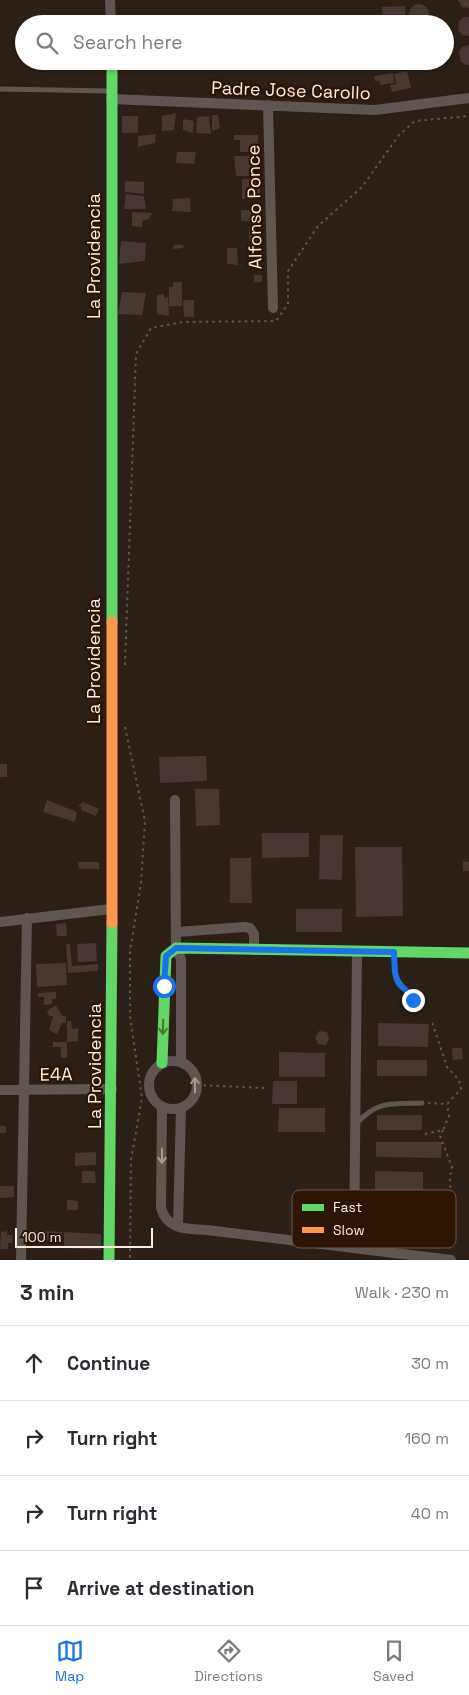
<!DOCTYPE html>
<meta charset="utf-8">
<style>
body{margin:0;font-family:"Space Grotesk",sans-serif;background:#f2f2f3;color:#2b2b33}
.scale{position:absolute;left:15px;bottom:12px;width:138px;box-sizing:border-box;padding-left:5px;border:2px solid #fdece1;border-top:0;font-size:14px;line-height:18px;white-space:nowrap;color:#fdece1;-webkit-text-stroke:4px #2b1504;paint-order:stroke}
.stop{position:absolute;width:15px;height:15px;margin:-11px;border:4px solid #1a73e8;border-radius:50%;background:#fff}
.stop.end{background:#1a73e8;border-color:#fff;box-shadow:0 1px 5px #0008}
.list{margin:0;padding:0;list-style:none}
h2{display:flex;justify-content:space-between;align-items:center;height:65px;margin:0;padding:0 20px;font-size:21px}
h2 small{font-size:16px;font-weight:400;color:#7c7c81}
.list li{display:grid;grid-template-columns:32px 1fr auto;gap:15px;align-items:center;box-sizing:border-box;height:75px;padding:0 20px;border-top:1px solid #e1e1e2}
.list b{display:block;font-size:19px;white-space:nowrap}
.list em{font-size:16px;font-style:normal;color:#7c7c81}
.icon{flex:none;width:28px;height:28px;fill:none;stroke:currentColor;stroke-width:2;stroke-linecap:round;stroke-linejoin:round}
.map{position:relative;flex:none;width:469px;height:1260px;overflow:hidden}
.search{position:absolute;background:#fff;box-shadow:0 1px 4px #0004;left:15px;right:15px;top:15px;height:55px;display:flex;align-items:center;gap:12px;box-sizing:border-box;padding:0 18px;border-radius:28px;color:#7c7c81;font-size:19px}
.sheet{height:365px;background:#fff}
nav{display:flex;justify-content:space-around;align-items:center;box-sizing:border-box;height:70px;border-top:1px solid #e1e1e2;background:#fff;font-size:14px;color:#7c7c81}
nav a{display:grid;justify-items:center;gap:2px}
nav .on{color:#1a73e8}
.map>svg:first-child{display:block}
.building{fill:#483732}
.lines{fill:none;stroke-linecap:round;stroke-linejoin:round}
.path{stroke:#605652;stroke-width:2;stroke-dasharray:2.5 4;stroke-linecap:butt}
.lane{stroke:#5f5652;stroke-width:5}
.street{stroke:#5f5652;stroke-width:10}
.fast{stroke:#63d668;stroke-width:11}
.slow{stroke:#ff974d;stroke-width:11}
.oneway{stroke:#477636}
.oneway2{stroke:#a69a92}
.route{stroke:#1a73e8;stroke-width:6}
.labels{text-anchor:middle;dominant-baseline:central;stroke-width:4.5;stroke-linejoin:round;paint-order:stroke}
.street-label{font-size:18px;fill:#fdece1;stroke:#2b1504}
.key{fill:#2b1504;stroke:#6a5646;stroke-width:1}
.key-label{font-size:14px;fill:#fdece1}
</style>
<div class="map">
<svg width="469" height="1260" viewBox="0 0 469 1260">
<rect width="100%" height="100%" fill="#2c1f16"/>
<path class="building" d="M458,0H469V8L462,7Z
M409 14a10 10 0 1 1 20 0a10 10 0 1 1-20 0Z
M405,6L406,23H383L382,7Z
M464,17H469V36L462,35L458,30L459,21Z
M469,45V65H466L461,62L459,52L462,47Z
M407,71L411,88L392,92L390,85L396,84L394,74Z
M393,73L394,83L380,85V81H375L374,76Z
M176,113L174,130L162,131V116Z
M212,115H218L220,128L212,131Z
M122,116H138V133H122Z
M209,116L211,134L196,133L197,117Z
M183,119L194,121L193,133L183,130Z
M156,134L155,143L138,147V136Z
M234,135H258V152H240V140H234Z
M177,152H196L194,164L176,163Z
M234,156H252V176H236Z
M242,179H256V185H260V196H256V199H242Z
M125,181L144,182V194L125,192Z
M126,194L144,196L146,209H124Z
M190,198L191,212L172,211L173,199Z
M241,210H257L260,222L241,221Z
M132,212L152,213L149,219L142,221V227L132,226Z
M249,227L256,228V236H259V241H249Z
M121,241L146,243L145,261L119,264Z
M174,245H184L183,248L173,249Z
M227,248H237L238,265L227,264Z
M254,275H262V282H254Z
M173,282H182V306H169V287H173Z
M122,292L146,293L142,315L118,314Z
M164,294V298L168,297L169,316L157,314V295Z
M183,300H194V317H184Z
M206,756L207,781L160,783L159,757Z
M0,764H7V777H0Z
M195,789H219L220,825L196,826Z
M47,800L77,812L75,822L43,812Z
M83,802L99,809L96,816L81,810L82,807L78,806Z
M262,833H309V857L262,858Z
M320,835H343L342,880L319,879Z
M355,847H402L403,916L356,917Z
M230,858H251L252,903H230Z
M463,861L469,862V871H463Z
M78,862H99V869H79Z
M296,909H342V932H296Z
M66,923L67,936H57L56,924Z
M96,943L97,961L78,962L77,944Z
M66,944H70L72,966L98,964V971L68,973Z
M66,963L67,985L37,987L36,964Z
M56,992V999H52V1004L44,1005V997H38V993Z
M56,1005L62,1016H66V1023H62L57,1034L49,1030L53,1016H49L47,1011Z
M67,1021H71L72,1029L78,1028V1041L67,1042Z
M378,1023L429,1024L428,1047L378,1046Z
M319,1031L327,1032L329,1039L326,1045L318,1044L315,1038Z
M53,1042H67V1058H61V1047H53Z
M452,1048H462L463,1059L453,1060Z
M279,1052L325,1053V1077H279Z
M377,1060H427V1076H377Z
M273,1081H297V1104H272Z
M279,1108H325V1132H278Z
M377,1115H422V1130H377Z
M0,1126H6V1133H0Z
M376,1142H442L441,1158L376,1157Z
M96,1152V1165L75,1166V1153Z
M82,1171H95L96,1183H82Z
M375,1171L423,1172V1197L375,1196Z
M0,1186H14V1197L0,1198Z
M67,1200L78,1201V1210H67Z
M28,1230L63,1232L62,1235H54V1241L27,1239Z
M7,1231V1235H12V1243H8V1249H0L1,1232Z
M64,1232L101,1234V1250L64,1248Z"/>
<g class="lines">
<path class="path" d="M125,665L136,354L151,328L183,322L276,321L288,304V271L318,226L362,187L399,135L415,121L469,116
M125,727L145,821L141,883L130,951V1016L142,1098L131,1160L130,1260
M197,1085L264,1088
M428,1103L447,1104L461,1089L459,1080L447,1067L431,1019
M443,1130L440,1136L452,1167L450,1178L451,1202
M425,1134L443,1130L449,1116L447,1104"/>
<path class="lane" d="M0,89L109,91
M394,953C395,960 394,970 396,976C401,990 418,994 412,1010
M357,1123C378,1100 393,1104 422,1103"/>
<path class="street" d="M110,0L111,24
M111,99L375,110L469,98
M268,105L273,308
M175,800L176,948L181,959V1062
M0,922L111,909
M177,932L244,927L250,928L254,934V950
M149 1085a24 24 0 1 1 48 0a24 24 0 1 1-48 0Z
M0,1090L112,1089
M162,1107L161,1208C167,1230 187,1229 207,1230L451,1260
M178,1225L181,1108
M354,1248L357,952
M21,1260L27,918"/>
<path class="fast" d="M112,61V622
M162,1063L166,956L176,948L469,953
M109,1260L112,923"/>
<path class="slow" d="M112,622V923"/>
</g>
<defs><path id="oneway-shaft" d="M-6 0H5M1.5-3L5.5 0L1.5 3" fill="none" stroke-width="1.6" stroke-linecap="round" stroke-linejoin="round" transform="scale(1.25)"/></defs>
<use class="oneway" href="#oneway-shaft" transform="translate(163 1027) rotate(92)"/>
<g class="oneway2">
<use href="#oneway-shaft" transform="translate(195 1085) rotate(-90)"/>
<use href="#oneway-shaft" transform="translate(162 1156) rotate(90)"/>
</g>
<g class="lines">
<path class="route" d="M164,986L166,956L176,948L394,952C395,963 393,976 400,985C406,991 410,992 413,1000"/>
</g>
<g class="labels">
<g class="street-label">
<text transform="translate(291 90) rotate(2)">Padre Jose Carollo</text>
<text transform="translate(254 207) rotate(-91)">Alfonso Ponce</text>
<text transform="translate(93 256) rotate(-90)">La Providencia</text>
<text transform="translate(93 661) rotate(-90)">La Providencia</text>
<text transform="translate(94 1066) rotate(-90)">La Providencia</text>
<text transform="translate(56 1074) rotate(-1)">E4A</text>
</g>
</g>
<rect x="292" y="1190" width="164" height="58" rx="8" class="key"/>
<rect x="302" y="1204" width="22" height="7" fill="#63d668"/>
<rect x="302" y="1227" width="22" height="6" fill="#ff974d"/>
<g class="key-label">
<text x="333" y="1212">Fast</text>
<text x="333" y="1235">Slow</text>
</g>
</svg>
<div class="scale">100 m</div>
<div class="stop" style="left:164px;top:986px"></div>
<div class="stop end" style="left:413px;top:1000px"></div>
<div class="search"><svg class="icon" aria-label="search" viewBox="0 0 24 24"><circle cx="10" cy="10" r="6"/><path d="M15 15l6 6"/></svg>Search here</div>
</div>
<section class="sheet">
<h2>3 min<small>Walk · 230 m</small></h2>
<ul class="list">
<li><svg class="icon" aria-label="ahead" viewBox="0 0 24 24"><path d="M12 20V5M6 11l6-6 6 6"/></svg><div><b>Continue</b></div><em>30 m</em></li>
<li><svg class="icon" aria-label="right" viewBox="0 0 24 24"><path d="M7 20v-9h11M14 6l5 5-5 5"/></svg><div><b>Turn right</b></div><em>160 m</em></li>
<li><svg class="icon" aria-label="right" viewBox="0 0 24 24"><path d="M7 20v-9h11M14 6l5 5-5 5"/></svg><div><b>Turn right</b></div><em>40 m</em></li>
<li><svg class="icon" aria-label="arrive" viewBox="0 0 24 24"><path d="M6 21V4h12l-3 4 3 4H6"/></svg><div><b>Arrive at destination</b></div></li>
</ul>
</section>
<nav>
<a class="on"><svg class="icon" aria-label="map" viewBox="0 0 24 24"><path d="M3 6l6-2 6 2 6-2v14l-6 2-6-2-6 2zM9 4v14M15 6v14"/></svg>Map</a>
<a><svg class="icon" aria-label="directions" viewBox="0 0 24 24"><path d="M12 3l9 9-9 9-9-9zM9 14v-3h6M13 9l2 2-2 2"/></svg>Directions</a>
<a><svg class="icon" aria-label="saved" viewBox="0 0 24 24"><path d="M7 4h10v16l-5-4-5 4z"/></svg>Saved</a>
</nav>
